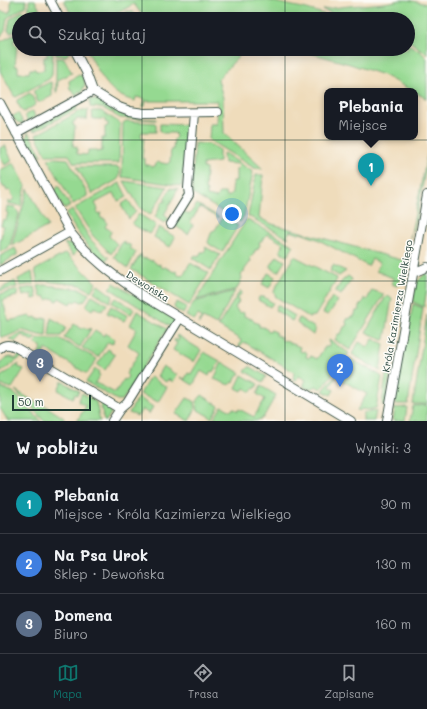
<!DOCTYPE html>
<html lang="pl">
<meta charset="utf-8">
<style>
body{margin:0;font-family:Mali,sans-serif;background:#242831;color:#f1f3f6}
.scale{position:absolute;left:12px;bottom:10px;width:79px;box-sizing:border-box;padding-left:4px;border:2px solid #1f3d34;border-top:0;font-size:11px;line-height:14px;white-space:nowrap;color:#1f3d34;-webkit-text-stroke:3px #fdfcf7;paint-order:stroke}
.you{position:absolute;left:232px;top:214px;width:14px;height:14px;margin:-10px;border:3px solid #fff;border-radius:50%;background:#1a73e8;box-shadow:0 0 0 6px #1a73e833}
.badge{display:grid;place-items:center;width:26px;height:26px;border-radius:50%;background:#0f766e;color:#fff;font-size:13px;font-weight:700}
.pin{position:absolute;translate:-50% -33px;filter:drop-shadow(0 1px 2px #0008)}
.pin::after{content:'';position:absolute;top:21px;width:14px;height:12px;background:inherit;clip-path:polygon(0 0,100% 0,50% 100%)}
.popup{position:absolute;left:324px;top:88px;width:94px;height:52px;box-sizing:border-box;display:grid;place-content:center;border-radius:8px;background:#171b24;filter:drop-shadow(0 1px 3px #0005);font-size:13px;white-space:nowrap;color:#9ea1a6}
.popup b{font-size:15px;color:#f1f3f6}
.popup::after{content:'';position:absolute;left:50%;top:100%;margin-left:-8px;border:8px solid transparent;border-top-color:#171b24}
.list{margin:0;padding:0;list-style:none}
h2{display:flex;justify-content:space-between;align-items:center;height:52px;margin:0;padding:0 16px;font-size:17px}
h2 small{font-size:13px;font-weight:400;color:#9ea1a6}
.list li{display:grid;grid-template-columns:26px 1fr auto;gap:12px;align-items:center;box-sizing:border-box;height:60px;padding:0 16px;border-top:1px solid #363941}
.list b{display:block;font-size:15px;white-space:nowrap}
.list p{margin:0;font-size:13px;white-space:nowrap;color:#9ea1a6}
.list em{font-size:13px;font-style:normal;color:#9ea1a6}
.icon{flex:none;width:22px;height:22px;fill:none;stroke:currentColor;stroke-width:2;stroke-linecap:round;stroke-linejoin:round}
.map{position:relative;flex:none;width:427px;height:421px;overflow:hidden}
.search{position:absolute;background:#171b24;box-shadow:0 2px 10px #0003;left:12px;right:12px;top:12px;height:44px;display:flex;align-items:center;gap:10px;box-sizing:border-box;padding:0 14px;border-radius:22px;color:#9ea1a6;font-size:15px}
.sheet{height:232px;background:#171b24}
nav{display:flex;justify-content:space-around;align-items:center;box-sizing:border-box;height:56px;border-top:1px solid #363941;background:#171b24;font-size:11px;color:#9ea1a6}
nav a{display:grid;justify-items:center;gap:2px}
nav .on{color:#0f766e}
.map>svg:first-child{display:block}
.green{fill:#95d991;stroke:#5a8b62}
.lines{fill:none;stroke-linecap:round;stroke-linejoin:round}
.minor-casing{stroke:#3e5548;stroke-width:10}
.minor{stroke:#fff;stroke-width:8}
.grid{fill:none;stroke:#1f3d34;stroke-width:1;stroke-opacity:0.55}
.labels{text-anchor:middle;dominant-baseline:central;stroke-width:3;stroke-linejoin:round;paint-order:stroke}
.street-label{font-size:10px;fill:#1f3d34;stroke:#fdfcf7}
</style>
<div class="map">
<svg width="427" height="421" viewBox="0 0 427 421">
<rect width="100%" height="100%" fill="#fdfcf7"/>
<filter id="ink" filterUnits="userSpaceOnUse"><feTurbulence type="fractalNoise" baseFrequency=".025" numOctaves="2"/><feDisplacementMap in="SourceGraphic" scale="8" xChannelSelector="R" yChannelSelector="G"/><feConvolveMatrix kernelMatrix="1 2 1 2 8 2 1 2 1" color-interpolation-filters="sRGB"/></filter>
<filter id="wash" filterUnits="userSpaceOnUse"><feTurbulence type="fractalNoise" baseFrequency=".012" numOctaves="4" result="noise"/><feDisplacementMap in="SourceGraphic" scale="16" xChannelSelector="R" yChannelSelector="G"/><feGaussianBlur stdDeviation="0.9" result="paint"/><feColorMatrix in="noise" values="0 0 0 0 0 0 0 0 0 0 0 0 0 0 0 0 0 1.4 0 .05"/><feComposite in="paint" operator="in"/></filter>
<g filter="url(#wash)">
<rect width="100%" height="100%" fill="#efdcbb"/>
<path class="green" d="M11,0H26V6L7,18L5,31L0,38V11L9,13V11H11Z
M29,0H35L44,19H29Z
M64,0H265L307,9L340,19H145L134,4L106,19H73Z
M401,0H408L427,4V54L408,40V19H349L323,10C349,4 375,6 401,0Z
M22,11L26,13L25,19H19V29L11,33L8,31L10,19Z
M128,11L133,12L137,19H116Z
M19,32V38L14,40V44L17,45L15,66H18V73H29L30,69H35L36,71H42V70H44V57H47V49H53L52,75L49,79L16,97L14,96L0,71V42Z
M408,44L421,52L427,58V99L415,92V91H413L383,75L350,64L296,49H408Z
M56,49H70V51L66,56L56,55Z
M89,49H245L218,79L223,98L224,133L263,169L254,168L209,140L210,124H217L218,101H146L145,106L143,107L145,99L136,97L135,101C107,95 100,73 87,50Z
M56,58H64L72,73L58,80L57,93L56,92Z
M79,75L84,77L85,84L81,94L80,91L76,94H77L79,96H76L71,89L70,90L69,81Z
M50,82L52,83V96L40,102H38L34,93V90Z
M30,93L36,103L35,105L24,112L22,111L17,102V100Z
M90,99L102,101L114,109L112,113L102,108L90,107Z
M76,105L77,109L35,131H33L32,129Z
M82,110H88L87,119H76L75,121L73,122V125L75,126L73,146L77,147V154L85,155L88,154V150H95L96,152L102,151V138H105V127L108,126V123L105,122V119H93L92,111H101L120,123L119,163H74L69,155H46L36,135Z
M115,110L122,114L137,118L156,119V120L120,118L113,114Z
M33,111L35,117L28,122L25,115Z
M18,113L24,124L17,122L12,117Z
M126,121L155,123L156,125V132H142L141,134L142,138H144L142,159H145V165H149L151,167L155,166L157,162L167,164L170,162L171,150H173L174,139L176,137L175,133H162L160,131V124L187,125L182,186L122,177L123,123Z
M28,132L42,155H35L31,151L26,140Z
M195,143L209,144L219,150V162L203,164V168L206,169L205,190L207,191V196L216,198L219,193H225L226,196H230L232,193L233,181H236V169H238L239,165L238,164L224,163L223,154L224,153L253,172L244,216L240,222L193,194L192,189Z
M5,145L12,161L5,165L0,156V148Z
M427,155V163L415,224L414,229L412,230L410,238Z
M55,158L68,159L87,193V196L73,204L48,159Z
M14,163L26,186L21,206L7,203L9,201L10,202L14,199L10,190L7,191L5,187L4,188L0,181V170Z
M77,167H118C121,170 120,178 117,180L92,194Z
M256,175H263L259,218L272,224L405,261L407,248L409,249L405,271L397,286L392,284L393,278L376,271L380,263L372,259L368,266L317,239L300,233L299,234L290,231L287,236L289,237L288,238L248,216Z
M124,181L167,187L150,215L140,208Z
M120,183L127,197L118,201L114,193L95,203L98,209L97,211L99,214L101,213L100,216L102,219H105L107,224L105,226L107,229L109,228L111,232L109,236L117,244L111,254L93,236L75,208Z
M58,185L70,206L64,209L55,192Z
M171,188L178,189L164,215L170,220L164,223L155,217L163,201L165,202L166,200L164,199Z
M28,189L48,226L12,246V244Z
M128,200L136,212L129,219L121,205Z
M197,204L219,217L218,218L200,207L190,223L193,225L188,234L177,227L175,224L183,211L189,215Z
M7,206L15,207L19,214L10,244L8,248L0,252V241L3,230H2L3,226L1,225L3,219L6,220L8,213L6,212Z
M72,210L91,240L109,258L106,260C93,258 72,225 66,213Z
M139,214L156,225L151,233L150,232L149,234L132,224Z
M225,217L238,226L222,252L209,244L208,242L212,231L215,230L222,218Z
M247,219L294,246L288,255L287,256L280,251L284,244L267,234L263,240L259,242L260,245L257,250H255L254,254L250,258L251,261L245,269L244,272L241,275L242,278L237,289L196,300Z
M159,227L175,237L170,247L154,237Z
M123,241L126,245L128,244L131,246L130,248L136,252L128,268L114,257Z
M64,243L72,245L78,250L73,256Z
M205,247L220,255L211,270L192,258L195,255L199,257L201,252H204L206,249Z
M15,248L17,252V255L0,265V256Z
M66,253L96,283L91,291L80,285L44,281L38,283L35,270Z
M141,254V257L144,259L146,258L151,261L152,260L158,265L160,264V266L163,268L165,267L174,272L175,271L177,272V274L180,276L182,274L183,275L190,263L209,273L189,305L131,269Z
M277,256L285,261L278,272L270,267Z
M294,256L337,278L336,281L315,316L309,317L276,297L274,292L275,289Z
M333,265L346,271L339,276L330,271Z
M32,272L34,284L20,286L18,279Z
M427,272V288L424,307L413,302L416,283Z
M268,273L275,277L269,288L262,284Z
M348,276L352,279L341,295L335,292L342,281Z
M15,281L17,287L0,291V289Z
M114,283L175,320L171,327L109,288Z
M44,285L81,289L89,294L84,301H83L82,302L77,300L75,302L73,301L70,304L59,298L57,301L52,298L47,300L45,296L41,297L38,286Z
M98,285L113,296L110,302L94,292Z
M35,287L37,298L33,299L32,294L23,296L21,289Z
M18,290L19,292L17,293V296L3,300L8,321L30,316L31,318L36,317L37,319L46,318H47L46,336L39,335L22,330L6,337L4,336L2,338L0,336V294Z
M372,290L383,294V296L350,350L335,340L338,334H341L344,327L347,325L346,322L348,318L350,319L351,317H354L356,311H359L360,309L359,306L364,301V298L367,300Z
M235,291L216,325L203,318L199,324L201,317L198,315L194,320L186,316L194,302Z
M240,291L242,292L237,300L239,301L235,308L237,310L238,312L240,313L242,312L244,313V316L254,320V322L259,324V327H263L269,331L271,330L276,332V335L281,337V339L283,341L285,340L291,344H293L300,347L299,350L302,352L305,351L307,353L306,357L308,358L311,356L317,359L325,347H328L330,344L329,340L349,353L321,389L316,386L309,389L304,387V384L306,380L299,376L296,380H293L294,372L244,342L239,347L241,340L218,326Z
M92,295L107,304L102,311L95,307L92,310L86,306Z
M386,296L392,298L385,339L383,340L366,332Z
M259,297H264L273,303L270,307L258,300Z
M332,297L338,301L328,315L323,313Z
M116,298L134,309L131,314L112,303Z
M177,302L187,307L183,314L175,309L174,306Z
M413,304L423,308L408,404H395Z
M277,305L295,316L292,321L275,310Z
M111,306L128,316L124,321L107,313Z
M137,311L167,329L124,398L122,400H117L86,382L95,369L99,371L98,374L100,375L94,384L96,383L115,393L124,379L126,380L128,376L126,374L139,353L128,345L137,329L130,325Z
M427,315V404H413Z
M51,318L60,323L66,328L61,336H49Z
M299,318L315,328V332L313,335L297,323Z
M74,324L82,329L84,327L89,330L90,328L91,329L80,347L64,338Z
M95,330L104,336L105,333L115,339L112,344L108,342L98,357L82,348Z
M23,333L36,338L32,341L22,335L15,342L9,339Z
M177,335L201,350L194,362L173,350L177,343L174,341L175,339L178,341L179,339L176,336Z
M38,339H60L97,359L87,374L46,349L42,355L38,356L42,347L34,343Z
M373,339L384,344L380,371L352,354L359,342L368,347Z
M108,349L111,351L110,352L115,355L105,370L97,365Z
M204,352L220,361L213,372L211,371L209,376L201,371L193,385L180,377L185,379L188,373L191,374Z
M20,354L23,356L0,373V364L6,358L11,357L16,359Z
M349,358L378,374L382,377L376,408L367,410L362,409L359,411L357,410L367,394L336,377L330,387L334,390L331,395L323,391Z
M222,362L240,373L236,378L234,383L232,382L229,385L214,379Z
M19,364L18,367L24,369L12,388L0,385V377Z
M163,366L177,375L173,382L168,379L166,382L157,376Z
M249,367H251L266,376L263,382L245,371Z
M386,374H389L390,377L385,404L382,405Z
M242,375L258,384L255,389L253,388L251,392L244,388L242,391L236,388Z
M150,377L167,387L158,402L140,394Z
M62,381L79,391L77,395L75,394L73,398L58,390Z
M261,386L276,395L263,418L256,421H217L214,419L222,406L231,411L233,408L238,411L239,409L254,417L265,399L257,394Z
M0,387L13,392L41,421H8L0,408Z
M15,390L40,405L41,403L64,418L63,421H44L34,410V408L29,405Z
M82,393L96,402L100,421H77L86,406L78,402Z
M202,395L219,406L212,418L198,410L196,402Z
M138,397L153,407L149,414L142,409L138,416L129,413Z
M187,398L194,401L195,410L189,421L176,414Z
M100,402L109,408L111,413L106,421H104Z
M427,405V421H410L413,406Z
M407,407L405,421H393L395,408Z
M376,411L374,421H363V413Z"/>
</g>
<g filter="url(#ink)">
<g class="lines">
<defs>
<path id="minor" d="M50,0L60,19
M74,49L86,72L93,91L119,107L130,111L144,113L218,112
M0,103L70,232C92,260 113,275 142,295L351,421
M16,133L93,91
M171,224L189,195L188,188L194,113
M0,271L70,232
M413,273L427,267
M0,348C5,344 9,344 15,347L120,409
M112,421L120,409L127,403L180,318
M387,421L427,195"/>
</defs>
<use href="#minor" class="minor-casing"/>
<use href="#minor" class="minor"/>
</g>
</g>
<path class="grid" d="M142,0V19M285,0V19M142,49V421M285,49V421M0,140H427M0,281H427"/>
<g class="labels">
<g class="street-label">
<text transform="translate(148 286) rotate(32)">Dewońska</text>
<text transform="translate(397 306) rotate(-80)">Króla Kazimierza Wielkiego</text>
</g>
</g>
</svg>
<div class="scale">50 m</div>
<div class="you"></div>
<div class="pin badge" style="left:371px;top:186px;background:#0f9aa8">1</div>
<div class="popup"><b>Plebania</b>Miejsce</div>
<div class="pin badge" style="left:340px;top:387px;background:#3f7fe0">2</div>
<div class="pin badge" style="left:40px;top:382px;background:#5c6f8a">3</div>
<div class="search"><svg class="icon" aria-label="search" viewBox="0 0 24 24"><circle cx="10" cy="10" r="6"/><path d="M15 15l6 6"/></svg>Szukaj tutaj</div>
</div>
<section class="sheet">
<h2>W pobliżu<small>Wyniki: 3</small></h2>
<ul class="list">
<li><span class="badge" style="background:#0f9aa8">1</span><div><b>Plebania</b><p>Miejsce · Króla Kazimierza Wielkiego</p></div><em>90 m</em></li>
<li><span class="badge" style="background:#3f7fe0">2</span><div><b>Na Psa Urok</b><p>Sklep · Dewońska</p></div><em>130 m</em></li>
<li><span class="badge" style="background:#5c6f8a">3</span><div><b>Domena</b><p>Biuro</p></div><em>160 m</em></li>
</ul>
</section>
<nav>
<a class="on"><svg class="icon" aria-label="map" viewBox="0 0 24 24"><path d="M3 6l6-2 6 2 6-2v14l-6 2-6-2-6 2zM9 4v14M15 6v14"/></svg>Mapa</a>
<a><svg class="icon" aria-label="directions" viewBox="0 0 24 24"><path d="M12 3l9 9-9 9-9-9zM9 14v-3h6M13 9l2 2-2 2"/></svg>Trasa</a>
<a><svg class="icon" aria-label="saved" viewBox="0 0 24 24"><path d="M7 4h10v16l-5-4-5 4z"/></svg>Zapisane</a>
</nav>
